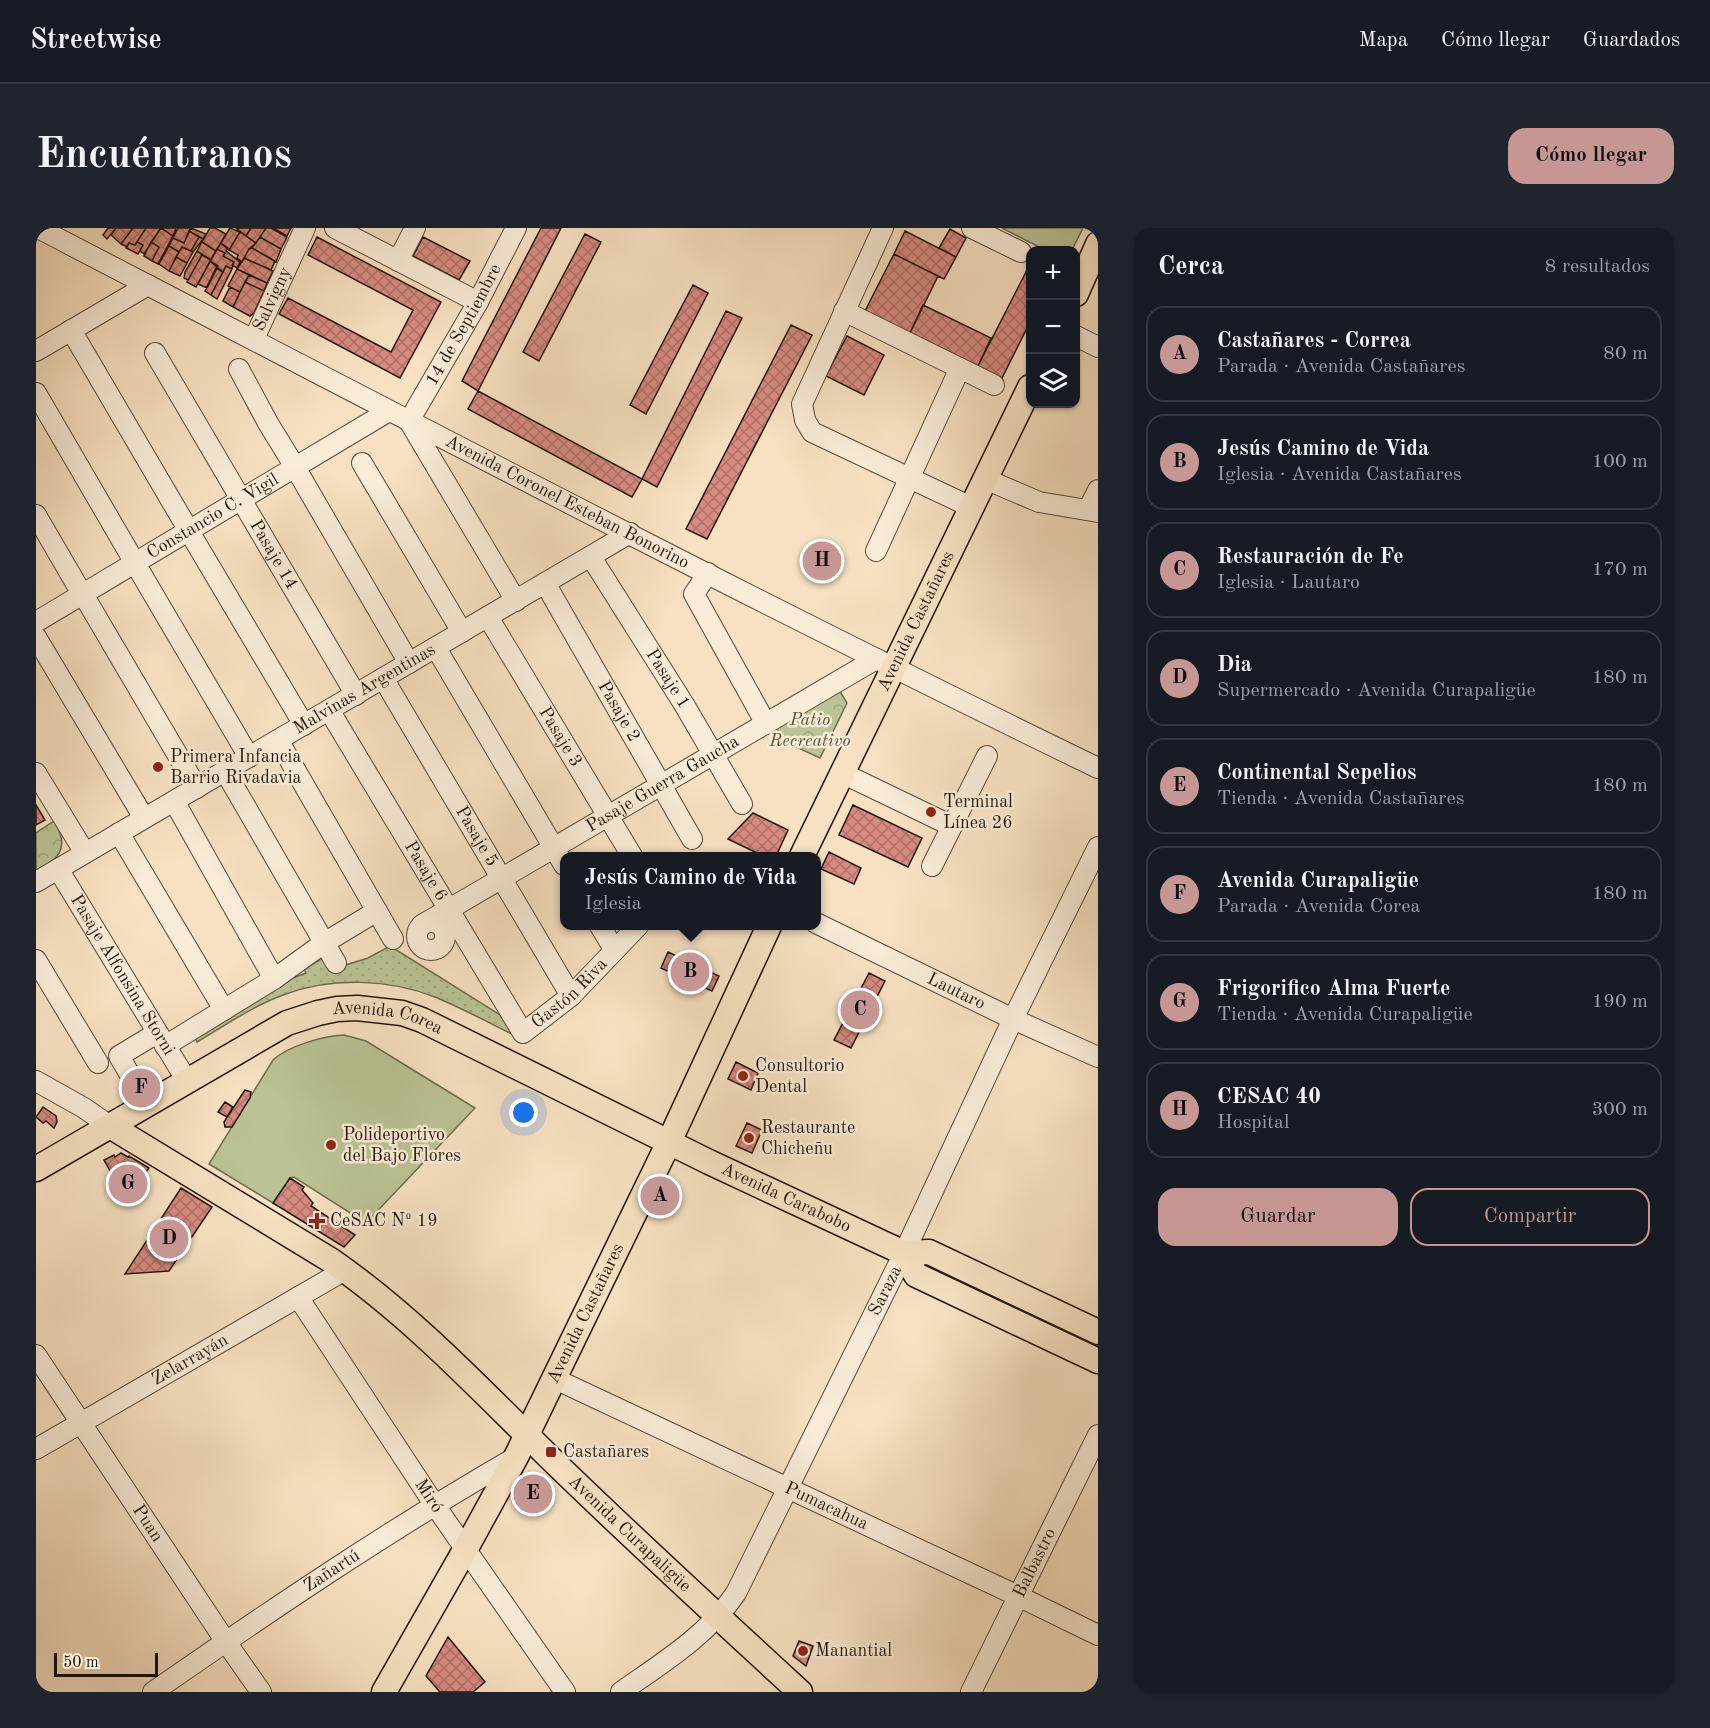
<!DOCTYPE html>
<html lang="es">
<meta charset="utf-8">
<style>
body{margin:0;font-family:"Old Standard TT",serif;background:#20242c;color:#f1f3f6}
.controls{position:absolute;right:18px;top:18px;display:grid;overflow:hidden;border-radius:12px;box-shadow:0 2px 4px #0004}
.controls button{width:54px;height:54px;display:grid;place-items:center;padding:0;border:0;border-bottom:2px solid #363941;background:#171b24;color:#f1f3f6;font:30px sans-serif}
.scale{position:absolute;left:18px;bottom:15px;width:104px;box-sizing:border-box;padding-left:6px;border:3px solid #23150a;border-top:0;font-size:16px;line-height:21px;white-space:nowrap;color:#23150a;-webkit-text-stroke:4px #faecd7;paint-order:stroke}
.you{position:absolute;left:488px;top:885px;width:21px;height:21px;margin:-15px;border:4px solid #fff;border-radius:50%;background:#1a73e8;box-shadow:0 0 0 9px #1a73e833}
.badge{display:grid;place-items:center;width:39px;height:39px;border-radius:50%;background:#c59692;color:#111;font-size:20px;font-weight:700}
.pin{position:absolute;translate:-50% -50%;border:3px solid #fff;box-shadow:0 2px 6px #0006}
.popup{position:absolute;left:524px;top:624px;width:261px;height:78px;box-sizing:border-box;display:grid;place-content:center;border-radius:12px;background:#171b24;filter:drop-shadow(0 2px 4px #0005);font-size:20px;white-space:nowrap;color:#9ea1a6}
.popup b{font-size:22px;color:#f1f3f6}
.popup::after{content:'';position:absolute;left:50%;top:100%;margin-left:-12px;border:12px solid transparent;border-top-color:#171b24}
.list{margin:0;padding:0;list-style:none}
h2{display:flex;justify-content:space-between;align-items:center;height:78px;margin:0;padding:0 24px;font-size:26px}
h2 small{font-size:20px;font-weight:400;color:#9ea1a6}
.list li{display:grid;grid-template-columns:39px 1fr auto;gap:18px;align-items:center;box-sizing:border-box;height:96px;margin:0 12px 12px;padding:0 12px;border:2px solid #363941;border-radius:18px}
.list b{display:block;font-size:22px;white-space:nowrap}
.list p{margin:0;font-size:20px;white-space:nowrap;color:#9ea1a6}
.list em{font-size:20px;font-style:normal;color:#9ea1a6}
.actions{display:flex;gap:12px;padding:18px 24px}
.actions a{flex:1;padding:14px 0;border:2px solid #c59692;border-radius:18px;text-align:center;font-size:21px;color:#c59692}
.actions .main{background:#c59692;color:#111}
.icon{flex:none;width:33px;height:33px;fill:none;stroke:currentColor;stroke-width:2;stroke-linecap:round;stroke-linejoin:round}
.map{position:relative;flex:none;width:1062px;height:1464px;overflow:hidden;border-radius:18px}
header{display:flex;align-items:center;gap:36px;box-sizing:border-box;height:84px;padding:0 30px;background:#171b24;border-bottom:2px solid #363941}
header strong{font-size:28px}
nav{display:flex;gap:33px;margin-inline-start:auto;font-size:21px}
.intro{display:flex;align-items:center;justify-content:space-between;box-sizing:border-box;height:144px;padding:0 36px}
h1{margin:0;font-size:42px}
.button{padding:15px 27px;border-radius:18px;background:#c59692;color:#111;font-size:21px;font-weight:700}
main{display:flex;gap:36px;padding:0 36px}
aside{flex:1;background:#171b24;border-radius:18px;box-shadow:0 2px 4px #0004}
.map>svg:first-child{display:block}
.grass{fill:url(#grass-dots);stroke:#6e6c50;stroke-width:1.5}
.park{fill:url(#park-crowns);stroke:#6e6c50;stroke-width:1.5}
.garden{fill:#bac395;stroke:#6e6c50;stroke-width:1.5}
.building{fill:url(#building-cross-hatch);stroke:#23150a;stroke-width:1.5}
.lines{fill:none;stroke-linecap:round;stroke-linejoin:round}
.minor-casing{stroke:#584838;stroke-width:22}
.major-casing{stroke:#23150a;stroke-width:27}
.minor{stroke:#faecd7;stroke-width:20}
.major{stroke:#f7e1c2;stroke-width:24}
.poi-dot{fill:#8f2418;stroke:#faecd7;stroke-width:2}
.labels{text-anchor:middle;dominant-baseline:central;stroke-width:5;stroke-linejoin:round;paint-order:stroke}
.street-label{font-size:18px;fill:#23150a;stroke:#faecd7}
.park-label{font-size:18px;font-style:italic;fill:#58523b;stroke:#faecd7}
.poi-label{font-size:18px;fill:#23150a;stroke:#faecd7;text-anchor:start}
</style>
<header>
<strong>Streetwise</strong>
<nav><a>Mapa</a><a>Cómo llegar</a><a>Guardados</a></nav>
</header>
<div class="intro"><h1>Encuéntranos</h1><a class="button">Cómo llegar</a></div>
<main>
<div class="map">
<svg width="1062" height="1464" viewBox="0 0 1062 1464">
<defs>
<pattern id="grass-dots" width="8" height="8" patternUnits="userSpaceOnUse" patternTransform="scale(1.5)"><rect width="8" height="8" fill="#bac395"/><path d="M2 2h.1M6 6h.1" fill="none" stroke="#a0a77f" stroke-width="1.8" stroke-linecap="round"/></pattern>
<pattern id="park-crowns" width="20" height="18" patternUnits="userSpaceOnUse" patternTransform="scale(1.5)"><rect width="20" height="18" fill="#bac395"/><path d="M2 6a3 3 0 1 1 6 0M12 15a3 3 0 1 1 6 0" fill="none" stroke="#a0a77f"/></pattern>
<pattern id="building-cross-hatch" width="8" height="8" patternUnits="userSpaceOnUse" patternTransform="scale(1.5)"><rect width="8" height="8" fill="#d88b81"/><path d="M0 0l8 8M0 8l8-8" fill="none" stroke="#af7068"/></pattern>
</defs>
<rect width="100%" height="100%" fill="#f7e1c2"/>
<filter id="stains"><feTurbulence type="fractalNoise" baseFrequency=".00333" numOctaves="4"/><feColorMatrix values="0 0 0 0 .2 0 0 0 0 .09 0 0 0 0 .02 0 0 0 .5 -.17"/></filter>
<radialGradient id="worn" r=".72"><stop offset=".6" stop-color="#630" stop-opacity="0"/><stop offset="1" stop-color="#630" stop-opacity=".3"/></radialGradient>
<path class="grass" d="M354,718L469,790L486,811C457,797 428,781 399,769C353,751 296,749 250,766C218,777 190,797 161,814L158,807L244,755L270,745L268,741L292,727L300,740L332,730Z"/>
<path class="park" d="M802,460L811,475L784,530L749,514L740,499Z
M18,593C35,620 22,631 0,645V605Z
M900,1036L1062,1110V1123L896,1047L895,1040Z"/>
<path class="garden" d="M966,0H1047L1036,22H1009Z
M308,807L330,813L439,880L330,995L258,949L254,950L237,975L173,936L237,832C252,818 287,808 308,807Z"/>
<path class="building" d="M72,0H80L71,11L67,7Z
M80,0H97L85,16L75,7Z
M97,0H110L99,17L93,15L91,19L85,16Z
M110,0H125L108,26L104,23L107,17L101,14Z
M125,0H140L137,8Z
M125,0L137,8L122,36L116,33L123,19L115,14Z
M142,0H155L148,15L137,10Z
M155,0L170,6L167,11L153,3Z
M174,0H179L190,6L180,23L166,14Z
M194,0L204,4L193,22L185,15Z
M200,0H215L210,8Z
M215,0H230L220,15L210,8Z
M230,0H235L251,9L245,21L224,9Z
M237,0H255L251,8Z
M505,0H525L442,163L426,153Z
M914,1L930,10L920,29L903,20Z
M153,3L163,9L155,23L146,19L143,24L133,18L137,10L148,15Z
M869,3L920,29L908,51L858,26Z
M204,4L220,15L213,21L206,34L201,30L202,27L193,22Z
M549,6L565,14L503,133L487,124Z
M163,9L167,11L157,24L155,23Z
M224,9L245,21L240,34L216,20Z
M281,9L405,74L364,150L243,86L252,70L355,124L377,82L272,27Z
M387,9L434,33L423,52L377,28Z
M101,14L107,17L102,26L90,20L93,15L99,17Z
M115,14L123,19L116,33L108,28Z
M166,14L180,23L175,32L161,23Z
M185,15L192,20L190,23L204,34L201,40L196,37L198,34L187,28L189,25L181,21Z
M133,18L143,24L133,43L123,36Z
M146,19L157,24L151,35L140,29Z
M216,20L239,33L235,42L208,30L213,21Z
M181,21L189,25L187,28L198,34L196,41L190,38L187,44L174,33Z
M161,23L166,27L152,52L148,50L149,44Z
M858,26L902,48L874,105L829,83Z
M166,27L175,32L160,59L151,54Z
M140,29L151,35L144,48L133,43Z
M208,30L237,43L231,55L201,41Z
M174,33L182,38L171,60L162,56Z
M190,38L196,41L181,71L175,67Z
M180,40L187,44L175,67L169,63Z
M201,41L213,47L204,64L192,58Z
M991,42L994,44V94L966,150L942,138Z
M213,47L231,55L228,63L209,54Z
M209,54L228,63L218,85L214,88L197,79Z
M657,57L672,65L610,186L594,177Z
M194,59L204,64L197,79L187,73Z
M887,77L955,110L942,138L874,105Z
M690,83L706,90L621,259L606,251Z
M755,97L776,107L671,311L650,301Z
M811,108L848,127L828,167L790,148Z
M442,163L606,251L596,269L432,181Z
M0,577L9,592L0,597Z
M817,577L886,610L872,639L803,607Z
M717,585L752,602L740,628H727L692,611Z
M793,624L825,640L818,656L785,641Z
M632,724L683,748L676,763L625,740Z
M833,745L849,753L815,820L798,812Z
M700,834L722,845L715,862L692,851Z
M209,862L215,864L214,870L196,899H189L188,894Z
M189,874L197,879L191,889L182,884Z
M7,879L20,888L21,894L18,900L10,893L7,895L0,889Z
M711,895L726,902L716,925L700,918Z
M85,925L92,929L93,928L113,940L90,971L68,932L78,927L79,929Z
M254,950L268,959L266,962L277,975L275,978L319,1007L308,1019L237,975Z
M145,960L176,979L133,1043L89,1046Z
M495,1254L509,1266L498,1279L485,1267Z
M412,1409L449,1454L437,1464H404L390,1448Z
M763,1413L777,1418L770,1438L757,1428Z"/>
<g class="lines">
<defs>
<g id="minor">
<path id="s1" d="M2,0C354,183 705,367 1062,540"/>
<path d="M299,0L442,74"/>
<path d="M847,0L766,176L769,192L776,204L935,279"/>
<path d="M936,0L985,24"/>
<path d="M362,33L379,0"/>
<path d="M808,83L958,157"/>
<path d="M35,102L153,303"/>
<path d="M1040,108L1062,119"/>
<path id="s2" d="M218,111L269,0"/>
<path d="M0,123L112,57"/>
<path id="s3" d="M119,125L320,467"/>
<path d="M203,141L232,195L259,239"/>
<path d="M0,165L99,335"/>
<path d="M326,235L426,404"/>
<path d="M263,246L373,435"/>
<path d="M949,251L1003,274L1062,284"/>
<path d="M1052,282L1062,262"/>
<path d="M0,287L46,366"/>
<path d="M157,310L268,497"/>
<path d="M840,323L924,140"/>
<path id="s4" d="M555,329L649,478L706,576"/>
<path d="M103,342L213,529"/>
<path d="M672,345L658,366L730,496"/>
<path id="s5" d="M509,355L656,611"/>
<path d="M51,373L161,560"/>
<path id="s6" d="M480,373L373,193L442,74L480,0"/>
<path id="s7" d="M452,389L596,628"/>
<path id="s8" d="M0,394L353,183"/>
<path d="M0,409L108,590"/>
<path d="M400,420L528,637"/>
<path id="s9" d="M347,450L535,768"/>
<path id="s10" d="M293,482L487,805L535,768L602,698"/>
<path d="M242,512L357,711"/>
<path d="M189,543L300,735"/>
<path d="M0,545L49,625"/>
<path d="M806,545L916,598"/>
<path d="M138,573L238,751"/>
<path d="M83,605L188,782"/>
<path d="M896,638L951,528"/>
<path id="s11" d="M22,641L151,853"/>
<path id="s12" d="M0,654L594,305"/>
<circle cx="395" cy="708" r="14"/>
<path id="s13" d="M780,695L977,791L1062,829"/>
<path id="s14" d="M386,697L840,431"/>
<path d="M564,698L578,721"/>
<path d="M0,732L62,835"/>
<path d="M129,818L238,751L288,715L341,683"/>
<path d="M0,853L48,880L74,898"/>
<path d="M100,857L83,828L121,805"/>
<path id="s15" d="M262,1069L398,1276L529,1464"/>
<path id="s16" d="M0,1127L190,1414L225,1464"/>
<path id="s17" d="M517,1150L982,1368L1062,1407"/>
<path id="s18" d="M0,1221L309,1042"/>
<path id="s19" d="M117,1464C235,1382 355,1301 480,1229"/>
<path id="s20" d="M585,1464C626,1435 671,1408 700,1365L868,1025L977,791L1062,619"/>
<path id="s21" d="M935,1464L1062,1207"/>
</g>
<g id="major">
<path d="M1040,66L1062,16"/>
<path id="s22" d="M766,628L994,159"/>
<path id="s23" d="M74,898L296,1033C375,1088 443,1160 512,1228C594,1308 679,1386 764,1464"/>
<path id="s24" d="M0,941L251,795L282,785L301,781L321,780L366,785L386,792L673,934L868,1025L893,1024L1062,1104"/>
<path d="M868,1025L880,1047L1062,1133"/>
<path id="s25" d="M348,1464L429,1322L480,1229L633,914L733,698"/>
</g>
</defs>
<use href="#minor" class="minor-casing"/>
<use href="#major" class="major-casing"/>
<use href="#minor" class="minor"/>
<use href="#major" class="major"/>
</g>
<g class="poi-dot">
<circle cx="122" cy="539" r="6"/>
<circle cx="895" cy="584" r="6"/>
<circle cx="707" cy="848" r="6"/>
<circle cx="713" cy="910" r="6"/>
<circle cx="295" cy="917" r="6"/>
<path d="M278 984h6v6h6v6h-6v6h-6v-6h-6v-6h6z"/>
<rect x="509" y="1218" width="12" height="12" rx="3"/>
<circle cx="767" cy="1423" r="6"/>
</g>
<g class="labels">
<g class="street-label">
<text stroke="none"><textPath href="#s2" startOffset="44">Salvigny</textPath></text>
<text stroke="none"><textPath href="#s6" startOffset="320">14 de Septiembre</textPath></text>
<text stroke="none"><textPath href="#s1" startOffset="596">Avenida Coronel Esteban Bonorino</textPath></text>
<text stroke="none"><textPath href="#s8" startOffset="206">Constancio C. Vigil</textPath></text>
<text stroke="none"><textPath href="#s3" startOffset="234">Pasaje 14</textPath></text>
<text stroke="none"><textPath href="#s22" startOffset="261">Avenida Castañares</textPath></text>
<text stroke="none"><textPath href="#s4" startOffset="144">Pasaje 1</textPath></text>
<text stroke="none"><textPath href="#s12" startOffset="381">Malvinas Argentinas</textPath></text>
<text stroke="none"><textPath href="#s5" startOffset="148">Pasaje 2</textPath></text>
<text stroke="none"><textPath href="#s7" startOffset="140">Pasaje 3</textPath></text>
<text stroke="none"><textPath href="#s14" startOffset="279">Pasaje Guerra Gaucha</textPath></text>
<text stroke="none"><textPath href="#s9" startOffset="184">Pasaje 5</textPath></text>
<text stroke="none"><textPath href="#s10" startOffset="188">Pasaje 6</textPath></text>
<text stroke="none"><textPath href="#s11" startOffset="124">Pasaje Alfonsina Storni</textPath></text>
<text stroke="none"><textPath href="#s13" startOffset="156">Lautaro</textPath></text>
<text stroke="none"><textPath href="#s10" startOffset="438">Gastón Riva</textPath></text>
<text stroke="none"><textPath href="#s24" startOffset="394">Avenida Corea</textPath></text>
<text stroke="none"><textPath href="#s24" startOffset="834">Avenida Carabobo</textPath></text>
<text stroke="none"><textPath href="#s20" startOffset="490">Saraza</textPath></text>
<text stroke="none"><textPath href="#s25" startOffset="429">Avenida Castañares</textPath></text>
<text stroke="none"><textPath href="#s18" startOffset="178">Zelarrayán</textPath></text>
<text stroke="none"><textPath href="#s15" startOffset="238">Miró</textPath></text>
<text stroke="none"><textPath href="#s17" startOffset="302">Pumacahua</textPath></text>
<text stroke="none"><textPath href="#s16" startOffset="202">Puan</textPath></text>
<text stroke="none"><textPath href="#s23" startOffset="664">Avenida Curapaligüe</textPath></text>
<text stroke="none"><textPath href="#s21" startOffset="144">Balbastro</textPath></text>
<text stroke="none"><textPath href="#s19" startOffset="216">Zañartú</textPath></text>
</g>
<g class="park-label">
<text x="774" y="492">Patio<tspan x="774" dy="21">Recreativo</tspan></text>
</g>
<g class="poi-label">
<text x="134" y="529">Primera Infancia<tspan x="134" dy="21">Barrio Rivadavia</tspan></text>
<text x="907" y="574">Terminal<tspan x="907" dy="21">Línea 26</tspan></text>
<text x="719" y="838">Consultorio<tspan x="719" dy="21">Dental</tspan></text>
<text x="725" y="900">Restaurante<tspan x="725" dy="21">Chicheñu</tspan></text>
<text x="307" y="907">Polideportivo<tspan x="307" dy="21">del Bajo Flores</tspan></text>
<text x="294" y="993">CeSAC Nº 19</text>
<text x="527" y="1224">Castañares</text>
<text x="779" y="1423">Manantial</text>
</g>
</g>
<rect width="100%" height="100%" filter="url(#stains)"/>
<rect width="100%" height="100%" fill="url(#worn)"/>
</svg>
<div class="controls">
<button>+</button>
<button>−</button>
<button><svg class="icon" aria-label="layers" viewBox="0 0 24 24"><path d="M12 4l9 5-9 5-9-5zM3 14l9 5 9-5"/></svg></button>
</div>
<div class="scale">50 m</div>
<div class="you"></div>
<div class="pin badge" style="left:624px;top:968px">A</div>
<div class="pin badge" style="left:654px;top:744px">B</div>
<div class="popup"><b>Jesús Camino de Vida</b>Iglesia</div>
<div class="pin badge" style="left:824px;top:782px">C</div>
<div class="pin badge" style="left:133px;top:1011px">D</div>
<div class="pin badge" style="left:497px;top:1266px">E</div>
<div class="pin badge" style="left:105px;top:860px">F</div>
<div class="pin badge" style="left:92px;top:956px">G</div>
<div class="pin badge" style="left:786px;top:333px">H</div>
</div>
<aside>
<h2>Cerca<small>8 resultados</small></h2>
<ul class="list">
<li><span class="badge">A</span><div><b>Castañares - Correa</b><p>Parada · Avenida Castañares</p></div><em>80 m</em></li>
<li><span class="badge">B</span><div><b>Jesús Camino de Vida</b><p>Iglesia · Avenida Castañares</p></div><em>100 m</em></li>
<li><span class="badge">C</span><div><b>Restauración de Fe</b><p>Iglesia · Lautaro</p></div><em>170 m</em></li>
<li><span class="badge">D</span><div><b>Dia</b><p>Supermercado · Avenida Curapaligüe</p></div><em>180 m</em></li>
<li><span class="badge">E</span><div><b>Continental Sepelios</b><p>Tienda · Avenida Castañares</p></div><em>180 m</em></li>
<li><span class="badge">F</span><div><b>Avenida Curapaligüe</b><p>Parada · Avenida Corea</p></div><em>180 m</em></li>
<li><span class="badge">G</span><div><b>Frigorifico Alma Fuerte</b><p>Tienda · Avenida Curapaligüe</p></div><em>190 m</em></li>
<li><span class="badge">H</span><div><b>CESAC 40</b><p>Hospital</p></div><em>300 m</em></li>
</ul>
<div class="actions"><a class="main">Guardar</a><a>Compartir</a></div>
</aside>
</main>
